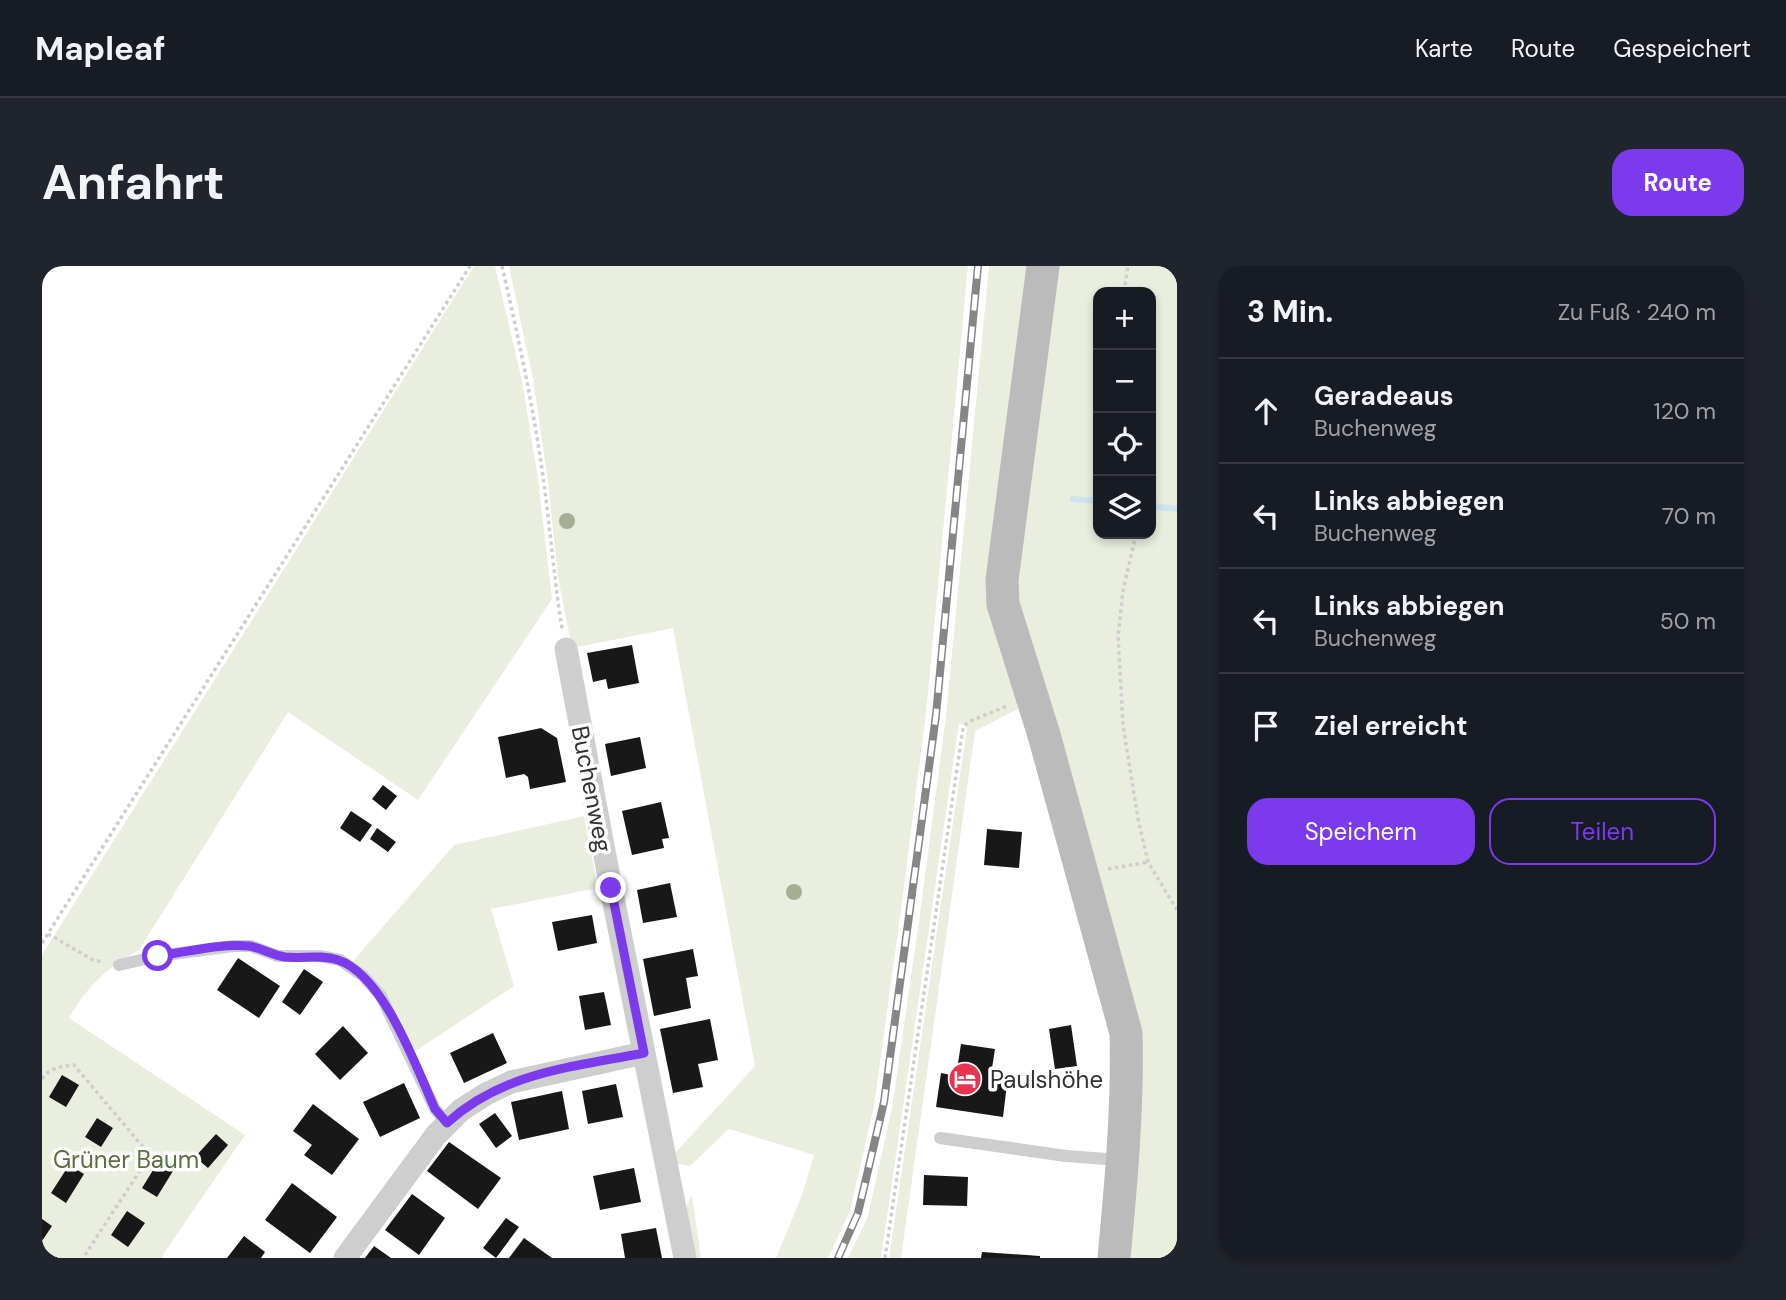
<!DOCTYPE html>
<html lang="de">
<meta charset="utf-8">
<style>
body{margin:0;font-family:"DM Sans",sans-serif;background:#20242c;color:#f1f3f6}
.controls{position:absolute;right:21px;top:21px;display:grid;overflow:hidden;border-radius:14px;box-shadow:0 4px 10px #0003}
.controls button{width:63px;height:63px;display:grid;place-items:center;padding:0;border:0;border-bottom:2px solid #363941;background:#171b24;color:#f1f3f6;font:35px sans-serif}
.stop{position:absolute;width:21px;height:21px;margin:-16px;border:5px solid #7c3aed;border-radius:50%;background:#fff}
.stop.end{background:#7c3aed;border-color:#fff;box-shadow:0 2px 7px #0008}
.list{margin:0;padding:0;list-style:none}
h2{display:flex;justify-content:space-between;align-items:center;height:91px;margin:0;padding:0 28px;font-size:30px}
h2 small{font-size:23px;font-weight:400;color:#9ea1a6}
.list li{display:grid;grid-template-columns:46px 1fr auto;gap:21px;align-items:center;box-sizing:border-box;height:105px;padding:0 28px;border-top:2px solid #363941}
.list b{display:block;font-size:26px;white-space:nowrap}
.list p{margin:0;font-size:23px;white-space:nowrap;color:#9ea1a6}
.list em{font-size:23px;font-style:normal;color:#9ea1a6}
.actions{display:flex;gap:14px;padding:21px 28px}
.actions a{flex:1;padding:16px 0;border:2px solid #7c3aed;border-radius:21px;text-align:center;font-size:24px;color:#7c3aed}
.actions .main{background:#7c3aed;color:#fff}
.icon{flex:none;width:38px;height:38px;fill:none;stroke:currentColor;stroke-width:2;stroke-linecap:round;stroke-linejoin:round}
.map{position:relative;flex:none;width:1135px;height:992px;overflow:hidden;border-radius:21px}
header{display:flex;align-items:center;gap:42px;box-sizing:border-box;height:98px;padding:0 35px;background:#171b24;border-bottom:2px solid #363941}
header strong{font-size:33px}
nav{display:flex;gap:38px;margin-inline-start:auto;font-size:24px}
.intro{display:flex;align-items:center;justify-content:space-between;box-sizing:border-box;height:168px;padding:0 42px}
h1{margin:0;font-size:49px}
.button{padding:18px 32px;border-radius:21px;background:#7c3aed;color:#fff;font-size:24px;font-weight:700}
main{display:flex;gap:42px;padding:0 42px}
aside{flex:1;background:#171b24;border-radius:21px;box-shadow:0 4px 10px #0003}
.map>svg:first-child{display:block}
.green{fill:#e9eedf;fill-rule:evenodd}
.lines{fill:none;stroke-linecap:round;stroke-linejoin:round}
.stream{stroke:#cce4ee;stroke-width:6}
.building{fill:#181818}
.path{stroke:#cecece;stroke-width:3.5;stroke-dasharray:3.5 3.5;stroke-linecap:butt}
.lane{stroke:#cecece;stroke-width:12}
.street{stroke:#cecece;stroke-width:23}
.secondary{stroke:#bbb;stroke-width:33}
.rail-casing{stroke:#868686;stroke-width:8}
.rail{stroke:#fff;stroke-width:5;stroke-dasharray:16;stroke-linecap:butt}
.tree{fill:#a4af94}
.route{stroke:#7c3aed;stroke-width:9}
.labels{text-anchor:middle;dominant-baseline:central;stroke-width:7;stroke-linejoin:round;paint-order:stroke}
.street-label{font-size:24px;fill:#313131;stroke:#fff}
.poi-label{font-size:24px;fill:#313131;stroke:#fff;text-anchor:start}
.park-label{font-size:24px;fill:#596e3d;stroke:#fff}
</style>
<header>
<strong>Mapleaf</strong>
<nav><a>Karte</a><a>Route</a><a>Gespeichert</a></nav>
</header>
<div class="intro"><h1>Anfahrt</h1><a class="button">Route</a></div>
<main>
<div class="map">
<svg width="1135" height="992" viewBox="0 0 1135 992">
<rect width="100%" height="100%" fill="#fff"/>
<path class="green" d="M432,0H453L480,115L496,213L510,333L376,534L246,446L97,684C64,702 45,721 27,752L203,869L120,990L122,992H0V689Z
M467,0H926L884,447L859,644L832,840L808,945L786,992H734L760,929L772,889L687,863L648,900L635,898L633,887L713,800L631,362L530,382L516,312L506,216L491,113Z
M947,0H994L952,313L986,438L933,465L859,992H847L925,461L917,457L839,992H806L826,950L850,842L878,648L904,450Z
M1009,0H1135V992H1080L1095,818L969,339ZM1056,26H1109V268H1056Z
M542,550L556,622L449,643L472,720L372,786L326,709L311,695L412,579Z
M650,929L659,992H652L643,943Z"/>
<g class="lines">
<path class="stream" d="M1031,233L1056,235
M1109,240L1135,243"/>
</g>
<path class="building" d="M590,379L597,417L566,423L564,413L551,416L545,387Z
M499,462L515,472L524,516L488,523L486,511L482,508L464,512L456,471Z
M598,471L604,502L569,510L563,478Z
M341,519L355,530L344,544L330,533Z
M619,536L627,572L620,573L622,582L590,589L580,545Z
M309,545L330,559L318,576L298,562Z
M335,562L354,576L346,586L328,573Z
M945,563L980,566L977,602L942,599Z
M628,617L635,651L601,657L595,624Z
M550,649L555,677L516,685L510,656Z
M651,683L656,710L644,712L649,742L612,750L601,693Z
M196,692L238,720L217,752L175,724Z
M262,703L281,716L258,749L240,736Z
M562,726L569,759L543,764L537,730Z
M668,753L676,794L656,798L661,821L631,827L618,763Z
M1029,759L1035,800L1013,803L1007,763Z
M301,760L326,787L298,814L273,788Z
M451,767L465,797L422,817L408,787Z
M919,778L953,783L948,815L965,818L961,851L894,841L899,807L914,810Z
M20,809L37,819L24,841L7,831Z
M362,817L378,852L338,871L321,836Z
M574,818L581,851L546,858L540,825Z
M520,825L527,863L477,874L469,836Z
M271,838L317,873L290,909L262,889L270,879L251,865Z
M453,847L470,870L454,882L437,858Z
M55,852L71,862L59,881L43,871Z
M174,868L186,879L166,902L153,891Z
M407,876L459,912L436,943L385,905Z
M116,896L131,905L115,931L100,922Z
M27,899L42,908L24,937L9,927Z
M592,902L599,936L558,944L551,910Z
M882,909L926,911L925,940L881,939Z
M250,917L295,951L268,987L223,954Z
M370,928L403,952L377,989L343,964Z
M85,945L103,957L86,981L69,969Z
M464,952L477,961L454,992L441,982Z
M0,953L10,960L0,975Z
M614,962L620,992H583L579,968Z
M202,970L223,986L219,992H185Z
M482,972L510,992H467Z
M332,980L349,992H323Z
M940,986L998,990V992H939Z"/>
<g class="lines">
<path class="path" d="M460,0C476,70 491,139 501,210C508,261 512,312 520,363
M1082,26L1086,0
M1094,268L1081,325L1076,370L1081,459L1096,553L1106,596L1135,644
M1066,603L1106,596
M6,668L51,694L61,696
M0,677L428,0
M0,813C7,802 20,800 32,799L101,881L103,897L41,992
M843,992L921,462L926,456L965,440
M1131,992L1135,991"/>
<path class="lane" d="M77,699L116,690L191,680H209L236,690H278L298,694L321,710L339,730L393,843L405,857
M898,872L1024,890L1078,894"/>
<path class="street" d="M524,383L569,622L643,992
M303,992L394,869L419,844L444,828L469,816L602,787"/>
<path class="secondary" d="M1001,0L960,314L961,338L1002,469L1084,767C1086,842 1079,917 1072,992"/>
<defs>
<path id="rail" d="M796,992L816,947L842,836L894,449L936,0"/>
</defs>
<use href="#rail" class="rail-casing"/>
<use href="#rail" class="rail"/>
</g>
<g class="tree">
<circle cx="525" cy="255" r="8"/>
<circle cx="752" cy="626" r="8"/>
</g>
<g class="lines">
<path class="route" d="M116,690C145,686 178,677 207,680C219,682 230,689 243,691C260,693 278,688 296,694C342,709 374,801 393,843L405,857C461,806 531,801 602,787L569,622"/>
</g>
<defs>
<symbol id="hotel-disc" viewBox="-11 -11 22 22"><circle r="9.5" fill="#e83351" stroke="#fff"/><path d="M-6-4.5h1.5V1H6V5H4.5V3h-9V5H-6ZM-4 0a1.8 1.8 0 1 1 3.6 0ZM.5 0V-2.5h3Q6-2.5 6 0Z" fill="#fff"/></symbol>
</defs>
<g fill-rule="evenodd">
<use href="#hotel-disc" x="904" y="794" width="38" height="38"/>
</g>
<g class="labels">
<g class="street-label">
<text transform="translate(550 523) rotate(79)">Buchenweg</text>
</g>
<g class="poi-label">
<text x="948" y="813">Paulshöhe</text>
</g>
<g class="park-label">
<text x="84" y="893">Grüner Baum</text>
</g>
</g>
</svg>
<div class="controls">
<button>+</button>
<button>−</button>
<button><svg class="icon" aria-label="locate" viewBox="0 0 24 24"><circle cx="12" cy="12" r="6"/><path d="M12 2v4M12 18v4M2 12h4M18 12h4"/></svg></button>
<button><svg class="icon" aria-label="layers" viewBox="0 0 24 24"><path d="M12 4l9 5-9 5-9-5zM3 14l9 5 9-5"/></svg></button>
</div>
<div class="stop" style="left:116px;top:690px"></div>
<div class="stop end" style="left:569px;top:622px"></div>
</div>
<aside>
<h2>3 Min.<small>Zu Fuß · 240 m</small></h2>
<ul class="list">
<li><svg class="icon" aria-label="ahead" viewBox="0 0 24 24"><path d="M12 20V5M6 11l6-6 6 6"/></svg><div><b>Geradeaus</b><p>Buchenweg</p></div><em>120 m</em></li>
<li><svg class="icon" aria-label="left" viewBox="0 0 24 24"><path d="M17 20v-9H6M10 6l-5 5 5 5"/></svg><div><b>Links abbiegen</b><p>Buchenweg</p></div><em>70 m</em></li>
<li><svg class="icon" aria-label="left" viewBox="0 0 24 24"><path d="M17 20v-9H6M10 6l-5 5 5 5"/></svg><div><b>Links abbiegen</b><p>Buchenweg</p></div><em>50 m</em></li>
<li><svg class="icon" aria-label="arrive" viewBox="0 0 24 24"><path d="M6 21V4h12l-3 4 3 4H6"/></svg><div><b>Ziel erreicht</b></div></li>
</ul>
<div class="actions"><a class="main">Speichern</a><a>Teilen</a></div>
</aside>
</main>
